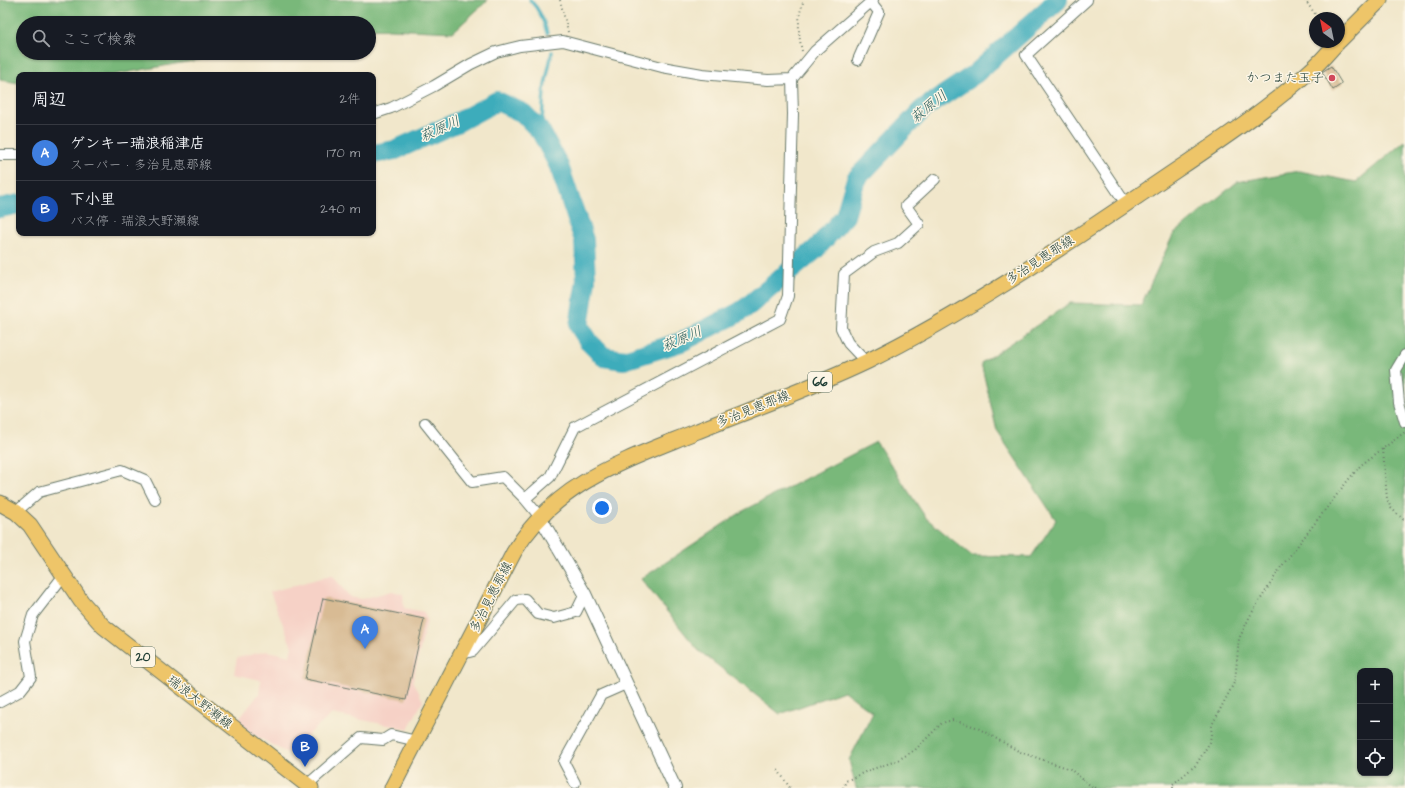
<!DOCTYPE html>
<html lang="ja">
<meta charset="utf-8">
<style>
body{margin:0;font-family:"Architects Daughter","Klee One",sans-serif;background:#242831;color:#f1f3f6}
.controls{position:absolute;right:12px;bottom:12px;display:grid;overflow:hidden;border-radius:8px;box-shadow:0 1px 3px #0004}
.controls button{width:36px;height:36px;display:grid;place-items:center;padding:0;border:0;border-bottom:1px solid #363941;background:#171b24;color:#f1f3f6;font:20px sans-serif}
.compass{position:absolute;left:1309px;top:12px;width:36px;height:36px;border-radius:50%;background:#171b24;box-shadow:0 1px 3px #0004;rotate:327deg}
.you{position:absolute;left:602px;top:508px;width:14px;height:14px;margin:-10px;border:3px solid #fff;border-radius:50%;background:#1a73e8;box-shadow:0 0 0 6px #1a73e833}
.badge{display:grid;place-items:center;width:26px;height:26px;border-radius:50%;background:#d1495b;color:#fff;font-size:13px;font-weight:700}
.pin{position:absolute;translate:-50% -33px;filter:drop-shadow(0 1px 2px #0008)}
.pin::after{content:'';position:absolute;top:21px;width:14px;height:12px;background:inherit;clip-path:polygon(0 0,100% 0,50% 100%)}
.list{margin:0;padding:0;list-style:none}
h2{display:flex;justify-content:space-between;align-items:center;height:52px;margin:0;padding:0 16px;font-size:17px}
h2 small{font-size:13px;font-weight:400;color:#9ea1a6}
.list li{display:grid;grid-template-columns:26px 1fr auto;gap:12px;align-items:center;box-sizing:border-box;height:56px;padding:0 16px;border-top:1px solid #363941}
.list b{display:block;font-size:15px;white-space:nowrap}
.list p{margin:0;font-size:13px;white-space:nowrap;color:#9ea1a6}
.list em{font-size:13px;font-style:normal;color:#9ea1a6}
.icon{flex:none;width:22px;height:22px;fill:none;stroke:currentColor;stroke-width:2;stroke-linecap:round;stroke-linejoin:round}
.map{position:relative;flex:none;width:1405px;height:788px;overflow:hidden}
.search{position:absolute;background:#171b24;box-shadow:0 1px 3px #0004;left:16px;top:16px;width:360px;height:44px;display:flex;align-items:center;gap:10px;box-sizing:border-box;padding:0 14px;border-radius:22px;color:#9ea1a6;font-size:15px}
.panel{position:absolute;background:#171b24;box-shadow:0 1px 3px #0004;left:16px;top:72px;width:360px;height:164px;border-radius:8px}
.map>svg:first-child{display:block}
.built{fill:#f6d1c6}
.forest{fill:#79b87a;stroke:#4c7a57;fill-rule:evenodd}
.lines{fill:none;stroke-linecap:round;stroke-linejoin:round}
.stream{stroke:#3eacbb;stroke-width:3.5}
.river{stroke:#3eacbb;stroke-width:20}
.building{fill:#d8bb94}
.minor-casing{stroke:#687869;stroke-width:12}
.tertiary-casing{stroke:#687869;stroke-width:14}
.primary-casing{stroke:#687869;stroke-width:17}
.path{stroke:#687869;stroke-width:2;stroke-dasharray:1 3;stroke-linecap:butt}
.minor{stroke:#fff;stroke-width:10}
.tertiary{stroke:#fff;stroke-width:12}
.primary{stroke:#eec569;stroke-width:15}
.poi-dot{fill:#d1495b;stroke:#fcf5e5;stroke-width:1.5}
.labels{text-anchor:middle;dominant-baseline:central;stroke-width:3;stroke-linejoin:round;paint-order:stroke}
.shield{fill:#fcf5e5;stroke:#617469;stroke-width:1}
.shield-label{font-size:12px;font-weight:bold;fill:#1f3d34}
.poi-label{font-size:13px;fill:#1f3d34;stroke:#fcf5e5;text-anchor:end}
.street-label{font-size:13px;fill:#1f3d34;stroke:#fcf5e5}
.water-label{font-size:14px;font-style:italic;fill:#285e5c;stroke:#fcf5e5}
</style>
<div class="map">
<svg width="1405" height="788" viewBox="0 0 1405 788">
<rect width="100%" height="100%" fill="#fcf5e5"/>
<filter id="ink" filterUnits="userSpaceOnUse"><feTurbulence type="fractalNoise" baseFrequency=".025" numOctaves="2"/><feDisplacementMap in="SourceGraphic" scale="8" xChannelSelector="R" yChannelSelector="G"/><feConvolveMatrix kernelMatrix="1 2 1 2 8 2 1 2 1" color-interpolation-filters="sRGB"/></filter>
<filter id="wash" filterUnits="userSpaceOnUse"><feTurbulence type="fractalNoise" baseFrequency=".012" numOctaves="4" result="noise"/><feDisplacementMap in="SourceGraphic" scale="16" xChannelSelector="R" yChannelSelector="G"/><feGaussianBlur stdDeviation="0.9" result="paint"/><feColorMatrix in="noise" values="0 0 0 0 0 0 0 0 0 0 0 0 0 0 0 0 0 1.4 0 .05"/><feComposite in="paint" operator="in"/></filter>
<g filter="url(#wash)">
<rect width="100%" height="100%" fill="#f1e7cb"/>
<path class="built" d="M332,575L350,597L362,599L392,591L403,594L404,608L424,612L427,619L413,680L423,701L408,729L332,714L287,753L235,724L259,694L261,680L234,674L237,658L267,651L290,656L292,647L270,592Z"/>
<path class="forest" d="M0,0H488L453,32L369,28V23H23V53H231L204,59L112,75H19V83L0,80Z
M1405,141V788H856L849,760L873,713L844,691L780,714L698,650L641,579L743,511L876,442L926,518L972,556L1031,557L1056,520L997,431L981,363L1070,303L1141,305L1173,235L1237,182L1299,171L1356,182ZM1360,671H1390V773H1360Z"/>
<g class="lines">
<path class="stream" d="M530,0C539,9 544,20 547,33
M537,128L542,123L544,90L552,52"/>
<path class="river" d="M373,154L395,150L460,121L497,101L523,113L541,132L559,166L584,240L586,280L579,326L590,343L604,357L624,360L681,342L738,313L747,307L816,249L845,216L856,179L923,109L975,74L1058,0
M0,208L19,204"/>
</g>
<g id="blocks">
<path class="building" d="M1331,66L1342,84L1333,90L1322,72Z
M323,598L424,619L406,700L305,679Z"/>
</g>
</g>
<g filter="url(#ink)">
<use href="#blocks" fill-opacity="0" stroke="#687869" stroke-width="1"/>
<g class="lines">
<defs>
<path id="minor" d="M1087,0L1026,55L1126,204
M858,60L879,12L871,2
M373,114L391,108L434,86L471,64L496,52L520,46L563,41L662,67L702,74L768,80L792,79
M0,155H19
M1405,355L1396,370L1399,402L1405,422
M866,362L848,343L841,328L844,274L874,252L898,243L919,224L906,206L935,179
M425,423L472,482L503,477L525,499
M16,512L39,492L122,470L145,480L155,500
M540,517L525,499L550,477L575,427L780,319L788,296L793,114L792,79L815,51L873,0
M462,654L473,651L516,600L525,599L538,614L554,618L576,612L585,594
M0,702L20,691L31,677L25,641L33,615L64,575
M575,783L564,762L601,695L626,684
M307,785L361,738L383,740L391,735L417,741"/>
<path id="tertiary" d="M540,517L585,594L675,788"/>
<path id="primary" d="M1339,41L1380,0
M0,503L16,512L30,525L81,601L103,626L311,788
M392,788L514,552C556,482 624,461 695,432C752,409 812,388 868,361C965,313 1055,252 1144,192C1201,153 1260,116 1311,70C1321,62 1329,51 1338,42"/>
</defs>
<use href="#minor" class="minor-casing"/>
<use href="#tertiary" class="tertiary-casing"/>
<use href="#primary" class="primary-casing"/>
<path class="path" d="M560,0L568,32
M1305,0L1318,18
M802,51C798,33 797,17 804,0
M1383,449L1387,499L1391,508L1405,521
M778,770L790,788
M843,788L846,781L867,771L896,761L915,750L942,723L953,720L976,727L1020,752L1070,769L1092,787L1096,788
M1173,788V784L1196,765L1210,742L1212,725L1235,681L1239,639L1250,616L1281,567L1349,479L1361,465L1405,432"/>
<use href="#minor" class="minor"/>
<use href="#tertiary" class="tertiary"/>
<use href="#primary" class="primary"/>
</g>
</g>
<circle class="poi-dot" cx="1332" cy="78" r="4"/>
<g class="labels">
<g class="shield">
<rect x="808" y="372" width="24" height="20" rx="3"/>
<rect x="131" y="647" width="24" height="20" rx="3"/>
</g>
<g class="shield-label">
<text x="820" y="382">66</text>
<text x="143" y="657">20</text>
</g>
<g class="poi-label">
<text x="1324" y="78">かつまた玉子</text>
</g>
<g class="street-label">
<text transform="translate(1040 260) rotate(-33)">多治見恵那線</text>
<text transform="translate(753 409) rotate(-22)">多治見恵那線</text>
<text transform="translate(491 597) rotate(-63)">多治見恵那線</text>
<text transform="translate(200 702) rotate(38)">瑞浪大野瀬線</text>
</g>
<g class="water-label">
<text transform="translate(929 107) rotate(-39)">萩原川</text>
<text transform="translate(440 129) rotate(-24)">萩原川</text>
<text transform="translate(682 339) rotate(-23)">萩原川</text>
</g>
</g>
</svg>
<div class="controls">
<button>+</button>
<button>−</button>
<button><svg class="icon" aria-label="locate" viewBox="0 0 24 24"><circle cx="12" cy="12" r="6"/><path d="M12 2v4M12 18v4M2 12h4M18 12h4"/></svg></button>
</div>
<svg class="compass" viewBox="-18 -18 36 36"><path d="M0-13l5 13h-10z" fill="#e53935"/><path d="M0 13l5-13h-10z" fill="#9ea1a6"/></svg>
<div class="you"></div>
<div class="pin badge" style="left:365px;top:649px;background:#3f7fe0">A</div>
<div class="pin badge" style="left:305px;top:767px;background:#1a4fb4">B</div>
<div class="search"><svg class="icon" aria-label="search" viewBox="0 0 24 24"><circle cx="10" cy="10" r="6"/><path d="M15 15l6 6"/></svg>ここで検索</div>
<section class="panel">
<h2>周辺<small>2件</small></h2>
<ul class="list">
<li><span class="badge" style="background:#3f7fe0">A</span><div><b>ゲンキー瑞浪稲津店</b><p>スーパー · 多治見恵那線</p></div><em>170 m</em></li>
<li><span class="badge" style="background:#1a4fb4">B</span><div><b>下小里</b><p>バス停 · 瑞浪大野瀬線</p></div><em>240 m</em></li>
</ul>
</section>
</div>
